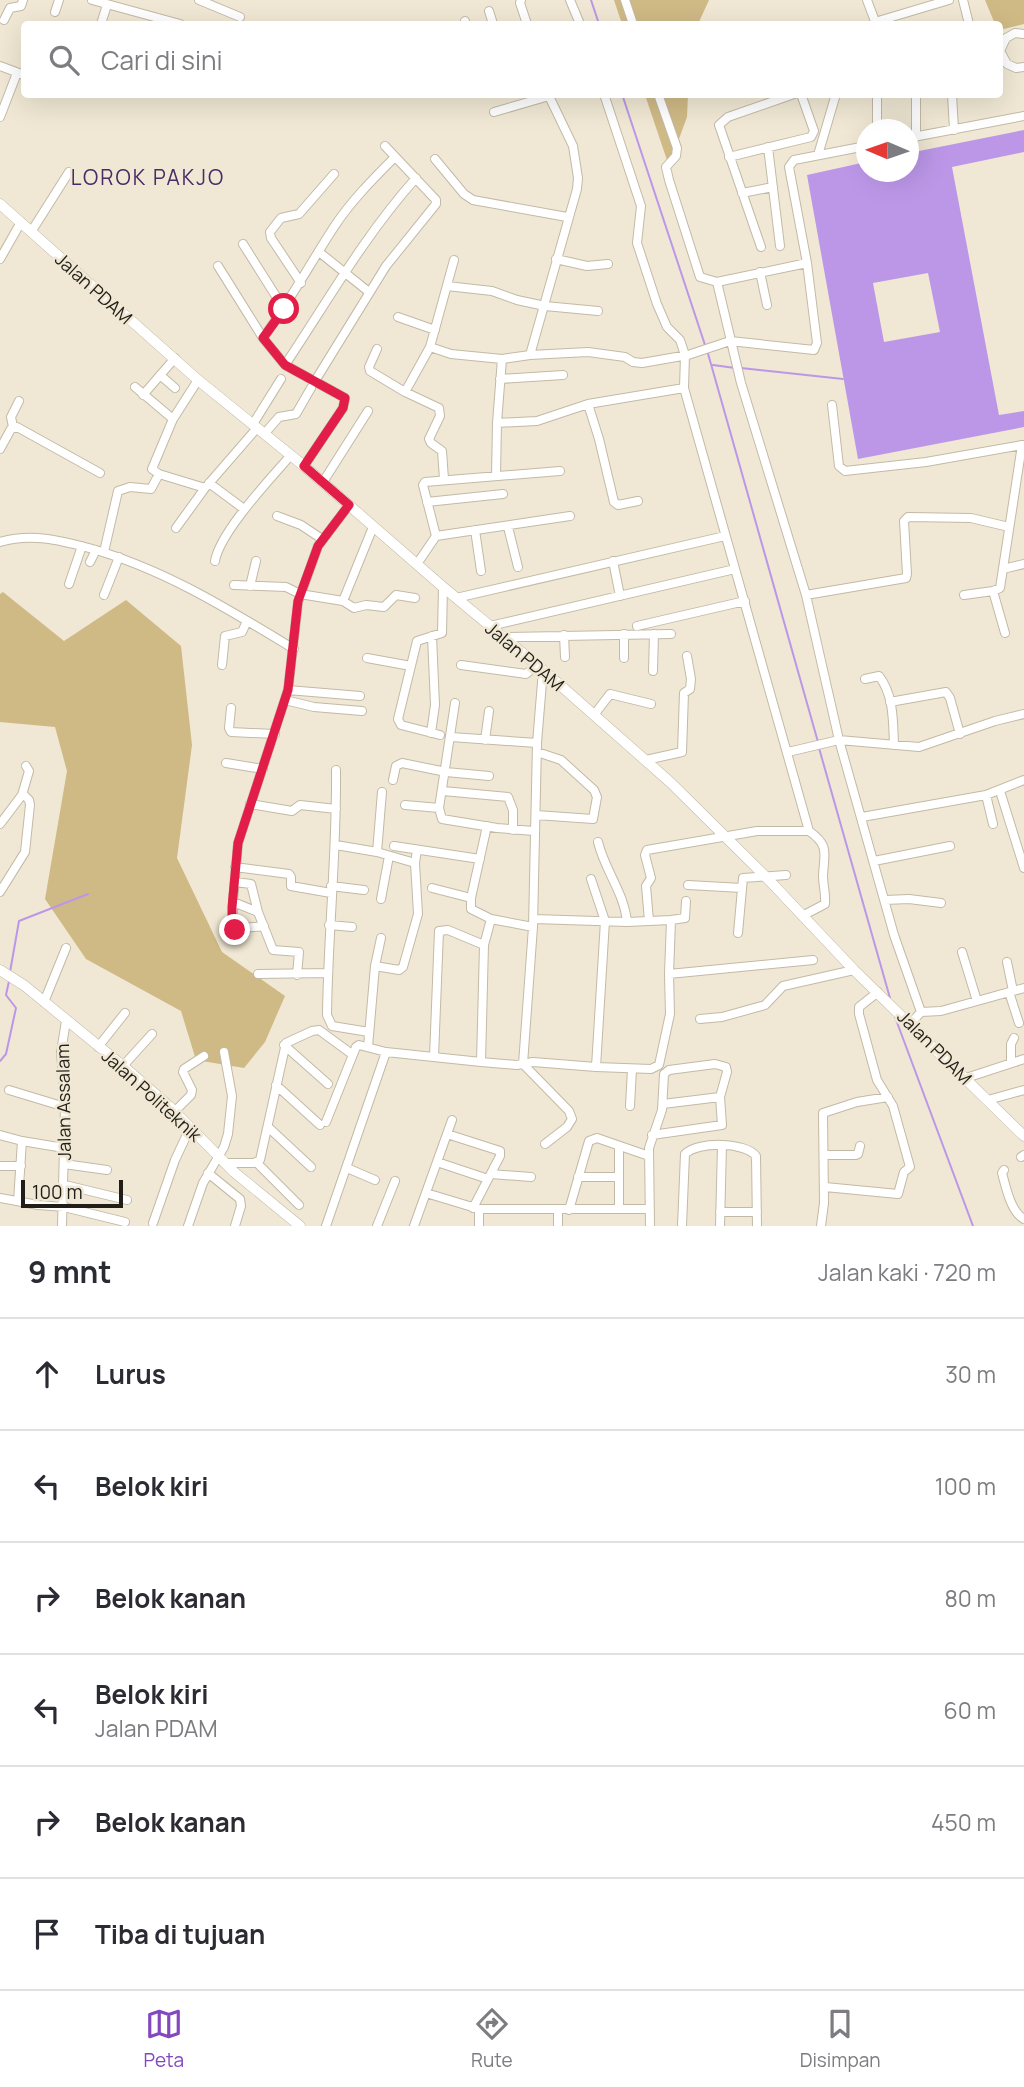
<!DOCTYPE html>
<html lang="id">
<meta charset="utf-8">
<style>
body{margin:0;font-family:Manrope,sans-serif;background:#f2f2f3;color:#2b2b33}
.compass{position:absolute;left:856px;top:119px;width:63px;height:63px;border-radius:50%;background:#fff;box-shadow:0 7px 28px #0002;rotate:272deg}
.scale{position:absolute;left:21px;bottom:18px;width:102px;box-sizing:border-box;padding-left:7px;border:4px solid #211e17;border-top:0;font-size:19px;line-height:24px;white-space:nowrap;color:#211e17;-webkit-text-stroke:5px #f0e8d4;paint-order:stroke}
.stop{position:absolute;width:21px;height:21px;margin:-16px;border:5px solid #e11d48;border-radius:50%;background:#fff}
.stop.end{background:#e11d48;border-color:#fff;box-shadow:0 2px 7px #0008}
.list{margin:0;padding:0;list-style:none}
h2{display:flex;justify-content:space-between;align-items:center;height:91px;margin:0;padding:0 28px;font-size:30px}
h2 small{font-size:23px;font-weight:400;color:#7c7c81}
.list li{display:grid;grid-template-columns:46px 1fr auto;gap:21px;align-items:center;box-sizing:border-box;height:112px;padding:0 28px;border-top:2px solid #e1e1e2}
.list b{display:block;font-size:26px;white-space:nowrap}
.list p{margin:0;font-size:23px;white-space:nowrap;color:#7c7c81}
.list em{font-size:23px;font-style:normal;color:#7c7c81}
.icon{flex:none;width:38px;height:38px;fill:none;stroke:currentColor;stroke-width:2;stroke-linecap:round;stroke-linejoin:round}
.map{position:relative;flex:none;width:1024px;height:1226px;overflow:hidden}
.search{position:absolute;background:#fff;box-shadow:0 7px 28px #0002;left:21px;right:21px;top:21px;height:77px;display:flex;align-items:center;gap:18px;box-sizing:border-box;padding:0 24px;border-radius:7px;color:#7c7c81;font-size:26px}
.sheet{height:763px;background:#fff}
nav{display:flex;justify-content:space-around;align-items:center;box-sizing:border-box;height:98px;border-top:2px solid #e1e1e2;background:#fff;font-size:19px;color:#7c7c81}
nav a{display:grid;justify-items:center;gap:4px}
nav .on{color:#8448be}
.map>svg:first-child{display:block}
.green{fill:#cfb985}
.water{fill:#bc97e8;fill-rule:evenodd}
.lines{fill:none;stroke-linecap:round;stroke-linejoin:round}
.stream{stroke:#bc97e8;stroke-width:2}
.minor-casing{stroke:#c2baa7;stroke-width:10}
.tertiary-casing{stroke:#c2baa7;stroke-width:11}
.minor{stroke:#fff;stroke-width:8}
.tertiary{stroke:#fff;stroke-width:10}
.route{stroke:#e11d48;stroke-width:9}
.labels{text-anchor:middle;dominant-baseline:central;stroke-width:5;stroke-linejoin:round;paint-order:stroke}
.street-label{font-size:18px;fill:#211e17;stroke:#f0e8d4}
.quarter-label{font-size:21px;letter-spacing:2px;fill:#482b65;stroke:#f0e8d4}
</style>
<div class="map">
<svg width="1024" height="1226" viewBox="0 0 1024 1226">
<rect width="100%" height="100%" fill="#f0e8d4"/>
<path class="green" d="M614,0H709L698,24H622Z
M985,0H1024V24L1000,30V24H995Z
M645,95H688L687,117L669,166Z
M3,592L64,641L126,600L181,646L192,745L177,858L222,952L285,996L265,1042L244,1068L196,1060L181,1011L86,959L45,899L67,771L55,727L0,722V594Z"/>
<path class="water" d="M1024,130V152L952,167L999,415L1024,411V427L858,459L807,175L866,162V172H908L909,153ZM928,273L940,332L884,342L873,283Z"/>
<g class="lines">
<path class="stream" d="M591,0L599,24
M622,94L705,345
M707,350L818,742
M713,365L735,368
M741,368L843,379
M819,748L890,998
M10,972L19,921L88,894
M895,1017L973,1226
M0,1061L6,1054L16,1008L6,995L9,981"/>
<defs>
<path id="minor" d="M92,0L180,24
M199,0L240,17
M521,0L520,3L527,24
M570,0L580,24
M625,0L633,24
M867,0L876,24
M963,0L969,24
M489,11L493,24
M55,12L59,0
M4,20L10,8L21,6L23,0
M465,21L466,24
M875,22L949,0
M101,24L107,5
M1024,34L1015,33L1006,38L1000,51L1007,64L1016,68L1024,67
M0,66L24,75
M604,94L641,206L637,243L657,304L667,327L680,340L685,355L684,388L809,831H757L647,850L645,855L651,878L646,886L649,921
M658,94L677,148L676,156L666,167L669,180L700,277L717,282L741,383L806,595L839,740L894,935L921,1012L910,1024
M877,94V130
M916,94V137
M952,94L954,130
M494,112L549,96
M0,117L17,73
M908,138L1024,116
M768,147L780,246
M818,155L836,94
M729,157L811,137L814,131L801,94
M435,159L464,194L473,200L567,217
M742,193L773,187
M31,232L69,172
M243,244L284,309
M761,247L719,125L728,117L794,94
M319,252L369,292
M0,259L21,222
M556,259L587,266L608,264
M218,266L263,338
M760,272L767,305
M717,282L807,263
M301,283L271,238L270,232L281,218L299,214L334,174
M447,286L492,291L517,300L545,306L598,311
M398,317L435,330
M430,347L451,354L502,359
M377,349L369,367L370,371L405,392L439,408L440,416L429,439L431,443L442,451L444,479
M530,355L588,352L625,357L633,362L642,363L688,355L730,341L814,350L817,343L807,263L789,167L794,160L866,146
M285,365C327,302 365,235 416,178
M160,375L175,388
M500,379L563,375
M198,380L173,419L152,469L159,474L205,488
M315,381L386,266L436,204V200L385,146
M135,387L173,419
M405,392L430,347L454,260
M143,395L175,358
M588,404L599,439L614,502L618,505L638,501
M832,405L839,466L845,471L926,462L1022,445
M497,423L537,421L588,404L684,388
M253,424L281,379
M13,427L11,417L19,401
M265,433L279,417L296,414L311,388
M0,449L11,429L17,427L100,473
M304,466L343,408L345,398L285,365L263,338C289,302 310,264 334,227C351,201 373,179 395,157
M496,476L497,423L502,359L530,355L577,189L578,178L573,146L548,94
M323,482L368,411
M209,483L244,509
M427,502L503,494
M277,516L301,525L322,539
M508,527L518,567
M176,528L205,488L257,428
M475,530L481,571
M436,536L570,516
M0,542C31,533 59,540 89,548C164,569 228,609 294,649
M104,552L118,491L130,487L151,489L159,474
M215,561C220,532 271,478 291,455
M613,561L620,596
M90,562L96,550
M417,564L436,536L423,485L425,482L560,471
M1003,569L1024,564
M69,584L82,546
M234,585L286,587L300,594L343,601L354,608L366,605L384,607L396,595L415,598
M250,586L256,561
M104,595L119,557
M806,595L906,578L907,574L904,521L908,517L971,518L1009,527
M964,595L993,591
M456,598L725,536
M343,601L373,527
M490,626L735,569
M637,626L745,601
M1005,633L993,591L1000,588L1022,445H1024
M564,635L565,657
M504,637L671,634
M367,658L411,666
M624,658V634
M222,665L225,636L242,632L247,621
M461,665L526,674L537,665
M543,670L537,743L533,927L523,1064L569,1111L572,1119L567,1127L545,1144
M653,671L654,634
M865,679L879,676C894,695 893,722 894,745
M288,690L360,696
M285,700L314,707L362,711
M890,702L946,692L950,698L960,734
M455,703L439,808L442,819L497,828L534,831
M231,708L229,728L231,732L275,734
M594,715L610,694L651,704
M431,733L435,705L432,636
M440,735L401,725L398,719L417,641L442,633L443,587
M451,737L537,743
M485,740L489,711
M788,752L839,740L919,747L995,721L1024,714
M646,760L682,752L684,693L690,689L691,679L687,656
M226,763L263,769
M336,770C337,852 328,933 327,1015L332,1026L369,1032
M393,780L396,766L402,763L446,772L489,776
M443,791L508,797L513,810V830
M1000,791L1024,868
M986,795L993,824
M250,804L292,811L300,805L336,809
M405,805L439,808
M536,815L593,819L597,797L594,790L561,760L537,752
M862,817L986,795L1024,780
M0,824L22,795L29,771L26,766
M487,826L471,898V909L491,919L533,927
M598,842C605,871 624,892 627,922
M336,845L377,852L415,863
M394,846L480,859
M377,852L382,792
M874,861L950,846
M235,867L289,874L291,877V886L331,893
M235,882L251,884L258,912
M688,885L742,888
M331,886L364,890
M432,888L471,898
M0,892L25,852L30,805L29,800L23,794
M381,899L389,856
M885,900L909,899L941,903
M233,902V929L264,926
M802,916L825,904C826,894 823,885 823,876C824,853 830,846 809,831
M534,919L627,922L671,920L669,974L670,1014L659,1065L651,1069L596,1067
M671,920L685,918L686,901
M329,925L352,927
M738,933L743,878L786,875
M962,952L977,1001
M1007,962L1013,991
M375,966L399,970L403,967L418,914L415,863L417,850
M258,974L327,973
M669,974L813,960
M297,975L299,952L273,950L258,912L233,902L238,843L288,690L298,602L318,546L349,505
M1009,992L1019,1023
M44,1002L66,948
M921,1012L941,1011L1024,988
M700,1019L722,1017L765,1005L783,986L854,970
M284,1045L328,1084
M98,1047L125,1013
M368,1047L375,966L381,938
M434,1057L439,931L448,930L484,945
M481,1062L484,945L491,919
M1011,1063V1044L1014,1038
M123,1066L152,1034
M966,1078L1024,1059
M276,1085L320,1125
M9,1090L65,1107
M988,1100L1024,1090
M663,1104L720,1097
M630,1106L632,1069
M174,1112L191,1095L192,1090L183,1072L184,1069L204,1056
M326,1122L356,1047L359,1045L386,1052L481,1062L517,1065L533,1062L596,1067L605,921L591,879
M268,1127L311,1167
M447,1134L500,1151V1156L473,1208
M0,1135L22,1141L64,1148
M824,1155H856L858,1154L860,1146
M1021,1157L1024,1155
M437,1162L488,1179
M224,1163H254L260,1160L286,1043L312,1031L319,1030L349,1052
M257,1163L299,1205
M64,1164L107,1170
M0,1166H21
M347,1168L375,1180
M1004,1170L1002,1173C1006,1188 1011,1212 1024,1219
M208,1173L240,1199L241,1206L235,1226
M491,1174L531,1177
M578,1177H619
M65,1185L127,1200
M825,1187L898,1194L904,1172L910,1167L893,1106L877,1080L859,1014V1007L878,992
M426,1193L479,1209H650
M0,1198L38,1205L64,1207L125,1222
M18,1201L22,1141
M619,1209V1146
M569,1210L589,1141L597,1138L649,1156
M720,1212H757
M153,1223L175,1160L190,1128
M62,1226L65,1107L61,1052L66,1021
M188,1226L203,1183L224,1147L228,1134L232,1096L224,1052
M326,1226L386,1052
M377,1226L395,1181
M414,1226L452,1120
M479,1226V1209
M558,1226V1210
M650,1226L649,1148L662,1110L664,1074L669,1070L715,1064L726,1067L727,1072L720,1097L722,1125L652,1135
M682,1226L685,1154C698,1141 745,1142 756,1156L757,1226
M720,1226L722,1145
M821,1226L824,1203L823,1113L857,1102L888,1097"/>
<path id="tertiary" d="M0,204L198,380L304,466L443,587L543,670L670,782L765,876L854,970L1024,1136
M0,970L25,986L123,1066L170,1107L234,1172L300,1226"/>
</defs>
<use href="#minor" class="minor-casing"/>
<use href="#tertiary" class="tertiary-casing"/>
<use href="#minor" class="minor"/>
<use href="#tertiary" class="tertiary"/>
</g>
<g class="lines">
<path class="route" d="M235,930L232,927V907L238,843L288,690L298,601L318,546L349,505L304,466L343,408L345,398L285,365L263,338L284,309"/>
</g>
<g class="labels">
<g class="street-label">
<text transform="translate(94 288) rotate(42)">Jalan PDAM</text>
<text transform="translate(525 656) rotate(40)">Jalan PDAM</text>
<text transform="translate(935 1047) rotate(45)">Jalan PDAM</text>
<text transform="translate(152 1095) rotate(42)">Jalan Politeknik</text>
<text transform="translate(63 1102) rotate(-91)">Jalan Assalam</text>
</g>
<g class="quarter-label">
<text x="148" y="177">LOROK PAKJO</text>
</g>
</g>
</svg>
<svg class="compass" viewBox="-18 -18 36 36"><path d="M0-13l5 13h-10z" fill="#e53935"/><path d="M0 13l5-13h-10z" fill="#7c7c81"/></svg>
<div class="scale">100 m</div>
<div class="stop" style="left:284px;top:309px"></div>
<div class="stop end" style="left:235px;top:930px"></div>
<div class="search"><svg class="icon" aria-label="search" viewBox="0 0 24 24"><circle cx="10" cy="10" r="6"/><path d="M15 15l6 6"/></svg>Cari di sini</div>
</div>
<section class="sheet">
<h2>9 mnt<small>Jalan kaki · 720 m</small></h2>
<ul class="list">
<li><svg class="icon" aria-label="ahead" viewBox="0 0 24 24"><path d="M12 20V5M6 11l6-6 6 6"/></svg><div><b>Lurus</b></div><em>30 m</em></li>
<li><svg class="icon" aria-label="left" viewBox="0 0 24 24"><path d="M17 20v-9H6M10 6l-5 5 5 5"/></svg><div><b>Belok kiri</b></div><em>100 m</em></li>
<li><svg class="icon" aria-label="right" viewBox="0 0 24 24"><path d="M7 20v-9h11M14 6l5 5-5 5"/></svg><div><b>Belok kanan</b></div><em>80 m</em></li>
<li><svg class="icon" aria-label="left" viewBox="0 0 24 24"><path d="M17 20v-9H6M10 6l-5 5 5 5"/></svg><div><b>Belok kiri</b><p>Jalan PDAM</p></div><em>60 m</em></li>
<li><svg class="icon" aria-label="right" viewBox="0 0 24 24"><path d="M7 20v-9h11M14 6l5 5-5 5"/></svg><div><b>Belok kanan</b></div><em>450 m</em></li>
<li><svg class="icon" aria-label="arrive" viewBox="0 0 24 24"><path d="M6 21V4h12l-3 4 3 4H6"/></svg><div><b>Tiba di tujuan</b></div></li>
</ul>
</section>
<nav>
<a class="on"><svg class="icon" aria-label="map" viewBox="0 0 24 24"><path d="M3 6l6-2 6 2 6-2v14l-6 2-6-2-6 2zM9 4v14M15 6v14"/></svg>Peta</a>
<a><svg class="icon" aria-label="directions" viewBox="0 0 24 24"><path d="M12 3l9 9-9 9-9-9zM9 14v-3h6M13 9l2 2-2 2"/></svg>Rute</a>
<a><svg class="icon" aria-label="saved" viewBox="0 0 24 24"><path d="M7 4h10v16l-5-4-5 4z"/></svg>Disimpan</a>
</nav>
